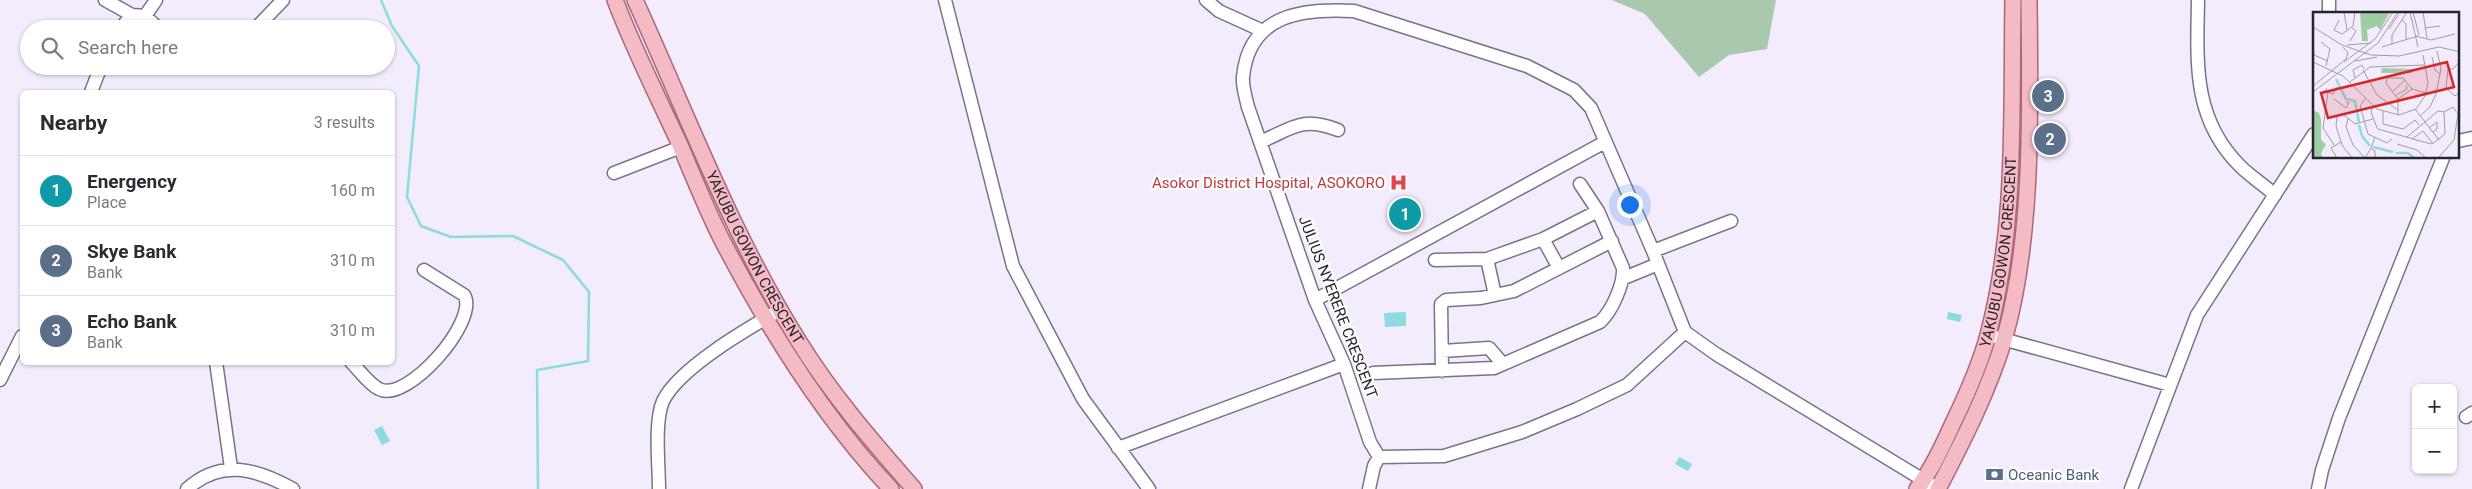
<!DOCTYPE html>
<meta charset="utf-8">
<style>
body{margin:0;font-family:Roboto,sans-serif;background:#f7f7f7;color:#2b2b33}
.controls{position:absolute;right:15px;bottom:15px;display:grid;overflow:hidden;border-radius:8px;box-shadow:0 1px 4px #0004}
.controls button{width:45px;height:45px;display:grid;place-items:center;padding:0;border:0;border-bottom:1px solid #e1e1e2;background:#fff;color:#2b2b33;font:25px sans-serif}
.you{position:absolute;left:1629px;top:204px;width:18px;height:18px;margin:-12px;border:4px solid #fff;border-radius:50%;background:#1a73e8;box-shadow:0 0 0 8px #1a73e833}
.badge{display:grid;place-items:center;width:32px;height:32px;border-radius:50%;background:#0f766e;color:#fff;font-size:16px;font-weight:700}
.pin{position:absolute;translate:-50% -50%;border:2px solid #fff;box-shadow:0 1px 5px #0006}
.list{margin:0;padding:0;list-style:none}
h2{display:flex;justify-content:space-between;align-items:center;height:65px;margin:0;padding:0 20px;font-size:21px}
h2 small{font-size:16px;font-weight:400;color:#7c7c81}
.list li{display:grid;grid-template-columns:32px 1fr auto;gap:15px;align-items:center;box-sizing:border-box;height:70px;padding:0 20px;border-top:1px solid #e1e1e2}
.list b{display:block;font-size:19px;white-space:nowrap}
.list p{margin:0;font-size:16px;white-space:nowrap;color:#7c7c81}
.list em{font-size:16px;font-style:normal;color:#7c7c81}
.icon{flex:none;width:28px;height:28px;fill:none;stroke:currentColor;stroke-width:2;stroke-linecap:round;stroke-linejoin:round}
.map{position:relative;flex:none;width:2472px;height:489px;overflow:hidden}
.search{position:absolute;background:#fff;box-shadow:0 1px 4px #0004;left:20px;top:20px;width:375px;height:55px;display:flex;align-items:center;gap:12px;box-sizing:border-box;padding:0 18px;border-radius:28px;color:#7c7c81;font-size:19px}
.panel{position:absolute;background:#fff;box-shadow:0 1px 4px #0004;left:20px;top:90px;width:375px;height:275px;border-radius:8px}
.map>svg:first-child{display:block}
.green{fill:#a9c9ae}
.water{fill:#8ddae0}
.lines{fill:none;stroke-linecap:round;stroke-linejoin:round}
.stream{stroke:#8ddae0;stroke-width:2.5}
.minor-casing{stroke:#7c728a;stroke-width:15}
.major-casing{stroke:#a96976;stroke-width:18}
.minor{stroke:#fff;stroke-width:12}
.major{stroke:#f5bbc4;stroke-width:15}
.labels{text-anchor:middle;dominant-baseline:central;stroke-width:4.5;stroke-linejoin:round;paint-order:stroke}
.health-label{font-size:15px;fill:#be3a42;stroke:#fcfcfc;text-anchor:end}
.street-label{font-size:15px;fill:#28242e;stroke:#fcfcfc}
.service-label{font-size:15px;fill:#4e5e75;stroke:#fcfcfc;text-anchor:start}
.inset-river{fill:none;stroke:#8ddae0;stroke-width:2.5}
.inset-road{fill:none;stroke:#a19caa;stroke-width:1}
.view{fill:#d62828;fill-opacity:0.15;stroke:#d62828;stroke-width:2.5}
.inset-edge{fill:none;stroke:#28242e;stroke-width:2.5}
</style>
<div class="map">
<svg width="2472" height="489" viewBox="0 0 2472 489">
<rect width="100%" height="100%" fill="#f2ecfc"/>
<path class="green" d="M1612,0H1776L1767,49L1729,55L1699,77L1645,14Z"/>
<path class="water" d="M1406,312V326L1385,327L1384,313Z
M1948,312L1962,315L1960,322L1947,319Z
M382,426L390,441L382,445L374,430Z
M1679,457L1692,464L1688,471L1675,464Z"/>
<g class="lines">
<path class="stream" d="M381,0L392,26L419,66L407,197L421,226L451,237L513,236L563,260L589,292L588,361L537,370L538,489"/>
<defs>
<path id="minor" d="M105,0L132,15L145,16L159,29
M945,0L1013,266L1083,399L1149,489
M1206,0L1219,11L1263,31
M2198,0C2197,62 2192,118 2240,166C2250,176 2264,185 2275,195
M2329,14V0
M145,16L156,0
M120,29L132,15
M255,29L283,0
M91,92L101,66
M2458,141L2472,138
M1260,142C1293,128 1302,116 1338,130
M614,173L681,147
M1543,239L1559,268
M1653,251L1731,221
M1487,259L1495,295
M1435,260L1487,259L1543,239L1598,211
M1624,278L1658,264
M1315,300L1605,142
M1988,335L2170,385
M1442,351L1489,348L1502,363
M216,362L231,468
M351,362C359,370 369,384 379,389C407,404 480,320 464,295L424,270
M1442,371L1441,304L1446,300L1481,298L1514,291L1612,241
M1373,373L1494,368L1600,322C1612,311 1624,284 1623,268L1598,211L1580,184
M0,380L22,336
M2466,417L2472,413
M1118,448L1344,364
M1379,457L1444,456L1522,432L1577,409L1627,385L1685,332
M187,489C221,458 257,469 293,489
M659,489C659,465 654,422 663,401C679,368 747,329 780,310
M1369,489L1374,466L1379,457L1370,442L1344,364L1315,300L1248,107C1246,98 1242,86 1243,77C1249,14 1303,8 1354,11L1527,66L1574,90L1591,108L1653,251L1685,332L1716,354L1938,489
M2131,489L2197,315L2314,134
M2318,489L2322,470L2339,418L2443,158"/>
<g id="major">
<path d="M615,0C634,50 658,97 680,145C694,178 707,211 723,242C769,330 823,417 891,489"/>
<path id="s1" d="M635,0C687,114 731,233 798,340C831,394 873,442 914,489"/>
<path id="s2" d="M1917,489C1932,469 1943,445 1953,423C1967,394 1980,365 1988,335C2017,226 2011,111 2013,0"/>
<path d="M1938,489C1963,441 1988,392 2004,340C2034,237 2030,107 2029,0"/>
</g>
</defs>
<use href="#minor" class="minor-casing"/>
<use href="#major" class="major-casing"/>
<use href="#minor" class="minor"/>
<use href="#major" class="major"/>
</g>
<defs>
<symbol id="hospital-bare" viewBox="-9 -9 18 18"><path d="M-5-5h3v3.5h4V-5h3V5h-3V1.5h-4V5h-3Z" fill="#e0444e" stroke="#fcfcfc" stroke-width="2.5" paint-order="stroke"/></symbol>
<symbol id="bank-bare" viewBox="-9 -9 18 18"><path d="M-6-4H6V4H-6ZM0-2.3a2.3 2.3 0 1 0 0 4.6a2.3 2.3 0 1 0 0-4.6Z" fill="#5c6f8a" stroke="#fcfcfc" stroke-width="2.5" paint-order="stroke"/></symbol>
</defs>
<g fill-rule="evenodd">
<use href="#hospital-bare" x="1386" y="170" width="25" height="25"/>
<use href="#bank-bare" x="1982" y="462" width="25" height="25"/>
</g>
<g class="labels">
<g class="health-label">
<text x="1385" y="183">Asokor District Hospital, ASOKORO</text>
</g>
<g class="street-label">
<text stroke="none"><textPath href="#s2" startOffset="254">YAKUBU GOWON CRESCENT</textPath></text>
<text stroke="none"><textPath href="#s1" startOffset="284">YAKUBU GOWON CRESCENT</textPath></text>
<text transform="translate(1338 307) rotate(69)">JULIUS NYERERE CRESCENT</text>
</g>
<g class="service-label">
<text x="2008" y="475">Oceanic Bank</text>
</g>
</g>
<g transform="translate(2313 12)">
<rect width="146" height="146" fill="#f2ecfc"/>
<path d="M69,56L99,57V61H68Z" fill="#a9c9ae"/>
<path d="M47,0H77L67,18L64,14L54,18L55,29H49ZM0,98L6,101L8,108V128L13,132L8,141L10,146H0Z" fill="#9ccda4"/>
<path class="inset-river" d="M23,67L33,87L42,89L46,110M46,113L49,124L57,134M60,135L80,140M83,141H95L101,146"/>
<path class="inset-road" d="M31,0L34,18M97,0L105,35M100,0L106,23M110,0L114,27M26,8L21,18L29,22L40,14L42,0M89,8L93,12V27M0,15L29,33L58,43L86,44L126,35L147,40M112,16L127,14M76,17L86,2M103,24L118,28L142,22M37,29L43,19L39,16M8,30L17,37L13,54M79,32V23L94,0M34,33L58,31M0,34L1,43L15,49M69,35L105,24M119,45L122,58L127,62M42,49L64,45M147,49L140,57H135L133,76L142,84L147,80M0,50L30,64L64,97L86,103L103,97L112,84L115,71L110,43M31,50L62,27L80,0M50,58L64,83L85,98M42,66L40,58L49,53L51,57M37,70L57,55L111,53M0,74L33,47L35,41L30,35M14,76L12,79L20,82L24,75M0,80L65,31L85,0M15,80L10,116L21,133M79,80L92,68M83,83L94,77L93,73M21,87L33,96L36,91L33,90M52,87L47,94L55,122L74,131L79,127M85,87L99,77M60,94L58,100L64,116L65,117L107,129L119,132L132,122L131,100L125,99L94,125M102,97L126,128M70,99V112L90,117L102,108L106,113M85,103V87L73,71L74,66H90L99,77L113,81M107,104L117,95L123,82L128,57L124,39M35,107L33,115L40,133L52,146L58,136M116,116L124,110V117L120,120M99,127L110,119L120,132M84,132L104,138L113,146M24,146L18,136L28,130M39,146L29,133L23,114L24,104L30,102L42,112L60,107M62,146V139L58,136L62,125M125,146L141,128L145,102L140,95L131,100"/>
<path class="view" d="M134,50L141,75L15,106L8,81Z"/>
<rect width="146" height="146" class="inset-edge"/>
</g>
</svg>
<div class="controls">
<button>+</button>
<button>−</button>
</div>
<div class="you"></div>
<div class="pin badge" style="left:1405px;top:214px;background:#0f9aa8">1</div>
<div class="pin badge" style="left:2050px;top:139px;background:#5c6f8a">2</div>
<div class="pin badge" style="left:2048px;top:96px;background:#5c6f8a">3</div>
<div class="search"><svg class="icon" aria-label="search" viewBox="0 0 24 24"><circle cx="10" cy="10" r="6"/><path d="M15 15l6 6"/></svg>Search here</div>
<section class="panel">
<h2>Nearby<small>3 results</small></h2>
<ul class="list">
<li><span class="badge" style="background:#0f9aa8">1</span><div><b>Energency</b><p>Place</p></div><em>160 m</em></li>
<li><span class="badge" style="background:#5c6f8a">2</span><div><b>Skye Bank</b><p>Bank</p></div><em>310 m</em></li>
<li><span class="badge" style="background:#5c6f8a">3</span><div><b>Echo Bank</b><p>Bank</p></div><em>310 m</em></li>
</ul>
</section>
</div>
